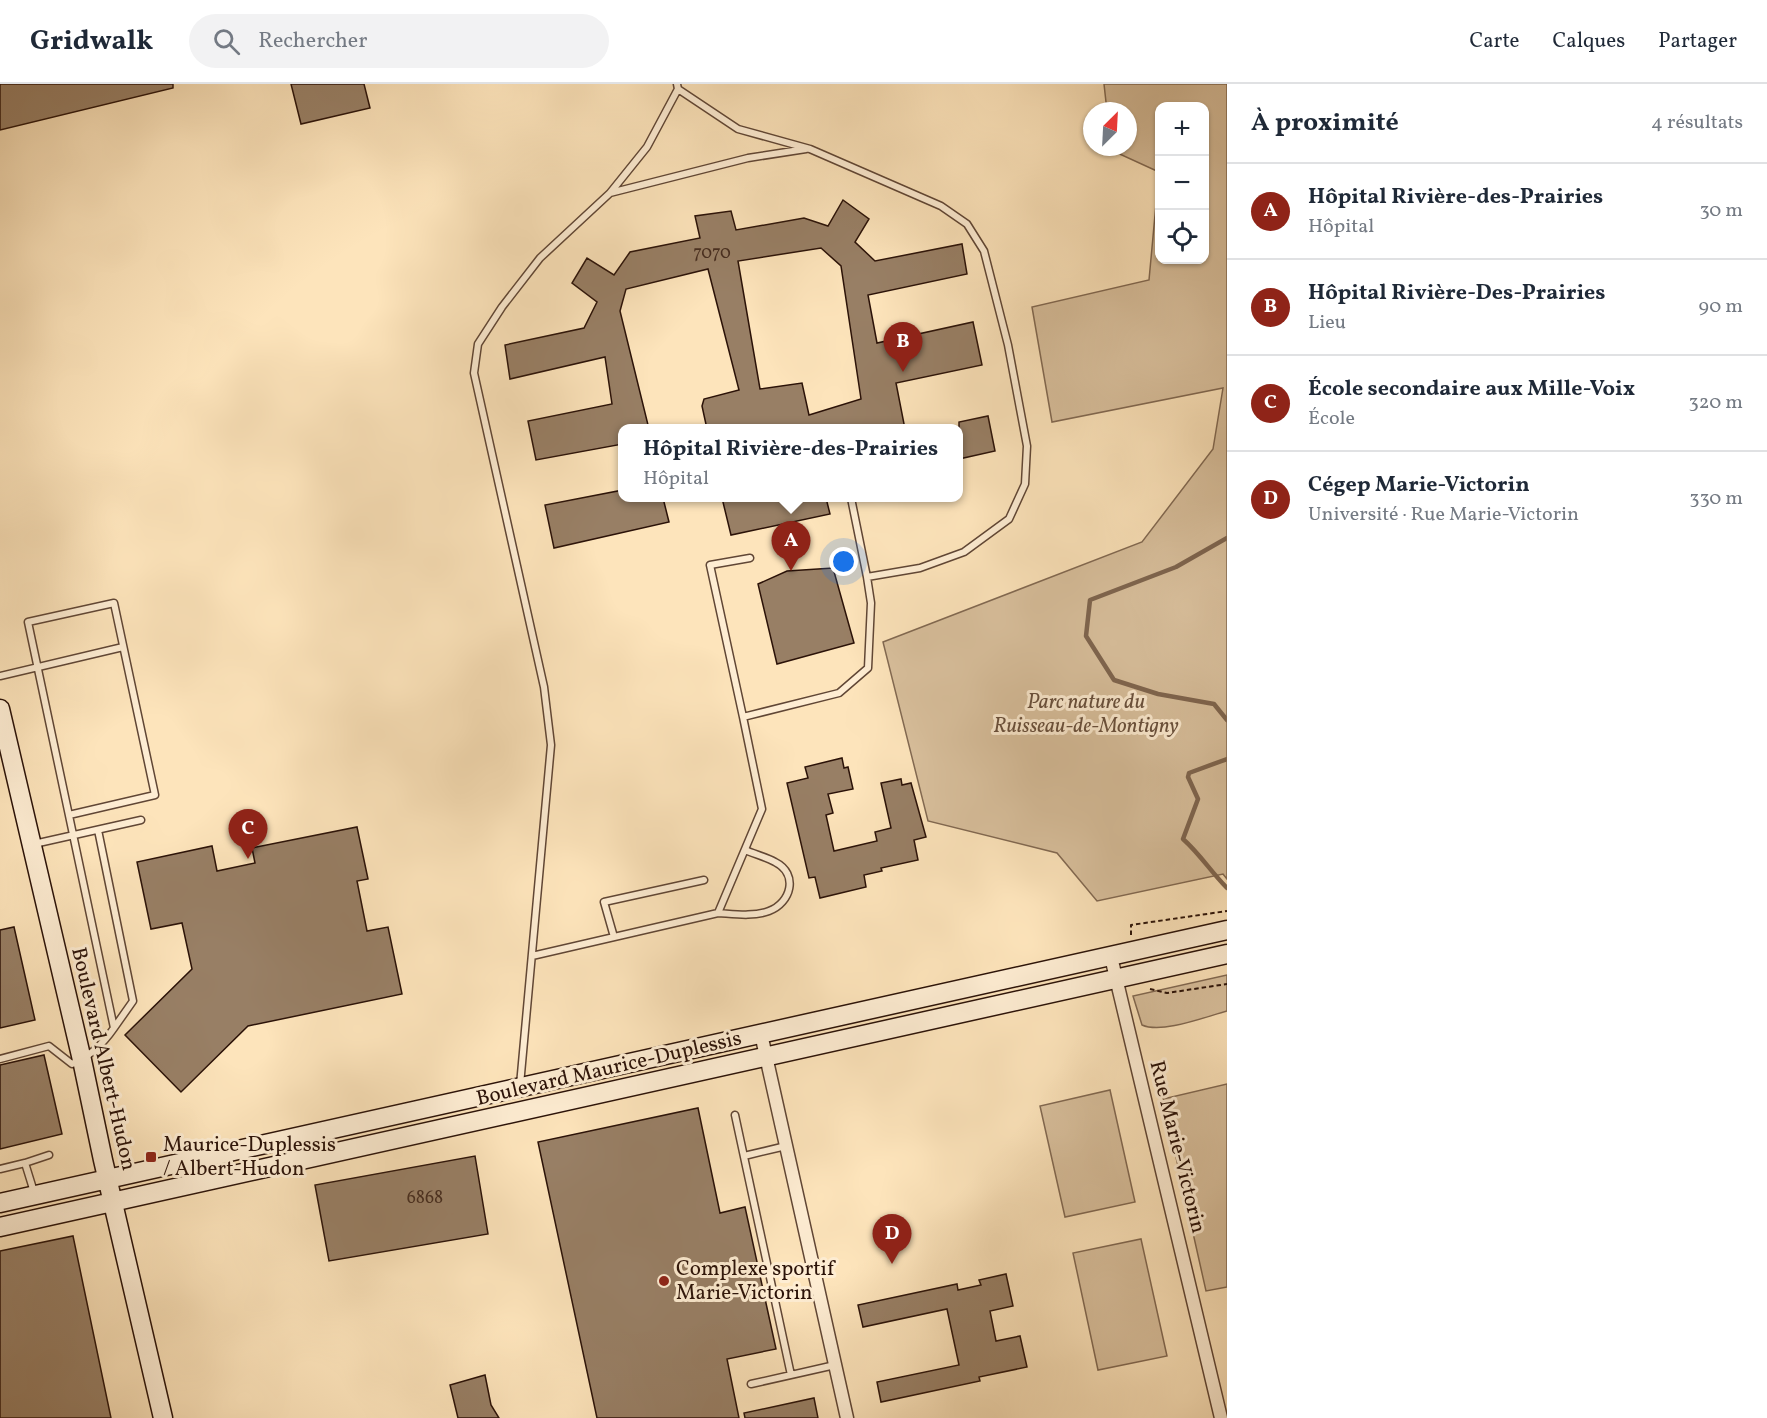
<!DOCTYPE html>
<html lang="fr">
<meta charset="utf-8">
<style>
body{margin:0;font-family:Vollkorn,serif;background:#f2f2f3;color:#1f2937}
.controls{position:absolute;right:18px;top:18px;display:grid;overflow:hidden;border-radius:12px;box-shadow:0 2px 4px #0004}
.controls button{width:54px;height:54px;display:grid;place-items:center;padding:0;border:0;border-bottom:2px solid #e0e1e3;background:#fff;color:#1f2937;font:30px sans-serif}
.compass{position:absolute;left:1083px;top:18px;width:54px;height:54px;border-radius:50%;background:#fff;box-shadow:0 2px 4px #0004;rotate:24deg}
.you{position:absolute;left:844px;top:478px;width:21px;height:21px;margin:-15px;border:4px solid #fff;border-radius:50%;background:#1a73e8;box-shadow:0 0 0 9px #1a73e833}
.badge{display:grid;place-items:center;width:39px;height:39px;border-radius:50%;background:#8f2418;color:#fff;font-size:20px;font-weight:700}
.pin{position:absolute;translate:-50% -50px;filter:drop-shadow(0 2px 3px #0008)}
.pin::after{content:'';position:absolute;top:32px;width:21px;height:18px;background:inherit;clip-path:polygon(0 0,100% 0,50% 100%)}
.popup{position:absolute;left:618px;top:340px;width:345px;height:78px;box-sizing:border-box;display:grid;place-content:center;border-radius:12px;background:#fff;filter:drop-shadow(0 2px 4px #0005);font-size:20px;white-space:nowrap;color:#747a83}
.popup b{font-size:22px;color:#1f2937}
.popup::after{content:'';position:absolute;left:50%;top:100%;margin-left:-12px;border:12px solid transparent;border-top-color:#fff}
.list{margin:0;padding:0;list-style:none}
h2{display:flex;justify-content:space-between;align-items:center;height:78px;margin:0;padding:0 24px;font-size:26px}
h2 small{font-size:20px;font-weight:400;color:#747a83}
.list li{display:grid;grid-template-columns:39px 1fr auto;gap:18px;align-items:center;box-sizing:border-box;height:96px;padding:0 24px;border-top:2px solid #e0e1e3}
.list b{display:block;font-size:22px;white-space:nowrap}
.list p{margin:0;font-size:20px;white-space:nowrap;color:#747a83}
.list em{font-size:20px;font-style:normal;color:#747a83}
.icon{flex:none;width:33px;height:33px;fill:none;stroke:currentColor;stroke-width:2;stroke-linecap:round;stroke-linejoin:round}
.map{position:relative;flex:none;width:1227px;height:1334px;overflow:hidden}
header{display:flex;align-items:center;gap:36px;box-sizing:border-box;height:84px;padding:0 30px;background:#fff;border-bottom:2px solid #e0e1e3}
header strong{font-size:28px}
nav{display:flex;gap:33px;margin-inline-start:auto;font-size:21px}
.search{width:420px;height:54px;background:#f2f2f3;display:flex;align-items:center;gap:15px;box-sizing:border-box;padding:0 21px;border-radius:33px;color:#747a83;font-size:22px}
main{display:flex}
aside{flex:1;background:#fff}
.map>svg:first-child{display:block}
.green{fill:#d9c09d;stroke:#826952;stroke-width:1.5;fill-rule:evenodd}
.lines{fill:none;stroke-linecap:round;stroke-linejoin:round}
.stream{stroke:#7e654f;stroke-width:4.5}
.building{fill:#987f65;stroke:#2b1208;stroke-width:1.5;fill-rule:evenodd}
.lane-casing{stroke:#604635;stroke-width:9}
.street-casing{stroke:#604635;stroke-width:15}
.secondary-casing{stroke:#2b1208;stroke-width:21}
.path{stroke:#2b1208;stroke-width:2;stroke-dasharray:4.5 3;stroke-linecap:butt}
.lane{stroke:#feedd3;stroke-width:6}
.street{stroke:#feedd3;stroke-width:12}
.secondary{stroke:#feedd3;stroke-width:18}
.poi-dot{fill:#8f2418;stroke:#feedd3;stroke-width:2}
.labels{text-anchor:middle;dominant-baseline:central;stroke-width:6;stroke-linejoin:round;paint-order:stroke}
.number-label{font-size:18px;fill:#462d1f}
.park-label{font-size:21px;font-style:italic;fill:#684f3c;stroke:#feedd3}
.street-label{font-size:21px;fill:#2b1208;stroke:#feedd3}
.poi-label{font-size:21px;fill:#2b1208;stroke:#feedd3;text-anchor:start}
</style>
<header>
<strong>Gridwalk</strong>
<div class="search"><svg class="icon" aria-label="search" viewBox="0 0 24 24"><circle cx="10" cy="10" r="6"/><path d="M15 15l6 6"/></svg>Rechercher</div>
<nav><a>Carte</a><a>Calques</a><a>Partager</a></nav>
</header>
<main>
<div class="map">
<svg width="1227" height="1334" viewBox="0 0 1227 1334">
<rect width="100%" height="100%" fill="#fde4bb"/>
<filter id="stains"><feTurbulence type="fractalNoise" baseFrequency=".00333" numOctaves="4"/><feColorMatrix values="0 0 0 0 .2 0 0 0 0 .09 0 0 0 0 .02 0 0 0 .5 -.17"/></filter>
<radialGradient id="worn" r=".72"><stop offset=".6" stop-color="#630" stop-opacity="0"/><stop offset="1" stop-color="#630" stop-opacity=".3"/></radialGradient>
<path class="green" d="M1104,0H1227V795L1223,790L1097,817L1057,769L928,737L883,558L1142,458L1213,365L1223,304L1052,338L1032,223L1149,196L1159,88L1113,67L1112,63H1128V27H1107ZM1160,22H1204V176H1160Z
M1227,891V927C1205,933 1162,950 1142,941L1133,912Z
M1227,1000V1203L1206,1207L1163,1015Z
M1110,1006L1135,1118L1065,1133L1040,1022Z
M1141,1155L1167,1272L1098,1286L1073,1169Z"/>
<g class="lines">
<path class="stream" d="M1227,454L1176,483L1090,516L1086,552L1114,596L1158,610L1214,620L1227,636
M1227,675L1189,689L1188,693L1198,715L1183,755C1200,770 1211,788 1227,804"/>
</g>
<path class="building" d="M0,0H173V4L0,46Z
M291,0H364L370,24L301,40Z
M843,116L869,135L855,158L875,177L962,160L967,190L868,211L877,259L973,238L982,281L896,299L905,345H707L702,322L704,315L739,306L708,185L626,205L620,227L649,345H623V360L536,376L528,337L612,320L605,273L510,295L505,261L584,244L597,218L572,199L587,174L614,191L630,168L700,154L695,132L731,127L736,146L804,134L828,142ZM821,164L841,182L861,315L809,331L802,299L760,305L738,177Z
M988,332L995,367L959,375V338Z
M623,406V414H663L669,438L554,464L545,421Z
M722,414H826L830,430L731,451Z
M833,484L854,559L777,580L758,500L787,487Z
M842,674L844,684L848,683L853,705L828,710L833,729L826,731L834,767L877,757L875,748L891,744L881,699L901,695L902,701L911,699L926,753L914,756L918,776L881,784L882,787L864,791L866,803L820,814L815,793L809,794L787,699L808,694L805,683Z
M357,743L368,795L357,797L367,847L388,843L402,910L248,942L181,1008L125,951L192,885L182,839L151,845L137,778L212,762L217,787L255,779L252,764Z
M14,843L35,936L0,944V846Z
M44,971L62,1050L0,1065V981Z
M698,1024L720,1129L745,1123L776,1265L727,1275L739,1334H597L538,1058Z
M475,1072L488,1150L329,1177L315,1101Z
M73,1152L111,1334H0V1167Z
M1006,1190L1013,1222L990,1227L996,1257L1020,1252L1027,1283L979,1293L980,1297L881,1318L877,1298L959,1281L947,1225L863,1243L858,1221L957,1200L958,1206L981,1201L979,1196Z
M485,1291L491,1321L499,1334H458L450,1301Z
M814,1314L818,1334H745L744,1329Z"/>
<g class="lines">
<defs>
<path id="lane" d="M610,109L748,74L806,65
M851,414L867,493
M0,592L123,563
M743,633L710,481L750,474
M69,731L155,711L114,519L28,538L114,944L133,917L98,746
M34,760L141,736
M718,829C734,830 753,833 769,827C791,819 799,790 775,778C766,773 754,770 745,766
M614,853L604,818L704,796
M532,872L718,829L762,725L743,633L839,609L868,584L871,519L867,493L920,484L964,468L1009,435L1025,400L1027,362L1008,261L984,167L967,140L941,122L810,65L738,45L678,5
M0,975L49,962L72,980C91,972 103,960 114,944
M520,1001L551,661L544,603L474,289L478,260L502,223L540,174L610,109L647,63L678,5L677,0
M735,1031L791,1291
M744,1072L786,1062
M25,1079L49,1071
M0,1085L25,1079L34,1108
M751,1300L835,1281"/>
<path id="street" d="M1111,873L1221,1334
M761,950L847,1334"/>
<path id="secondary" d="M0,625L82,976L103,1076L163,1334
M0,1119L1227,846
M0,1143L1227,870"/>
</defs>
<use href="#lane" class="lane-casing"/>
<use href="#street" class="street-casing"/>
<use href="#secondary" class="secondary-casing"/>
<path class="path" d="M1131,851V841L1227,827
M1150,905L1167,909L1227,900"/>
<use href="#lane" class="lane"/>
<use href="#street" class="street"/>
<use href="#secondary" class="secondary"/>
</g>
<g class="poi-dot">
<rect x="145" y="1067" width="12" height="12" rx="3"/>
<circle cx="664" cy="1197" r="6"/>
</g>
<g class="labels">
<g class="number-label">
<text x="712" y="169">7070</text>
<text x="425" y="1114">6868</text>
</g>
<g class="park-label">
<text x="1086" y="618">Parc nature du<tspan x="1086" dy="24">Ruisseau-de-Montigny</tspan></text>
</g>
<g class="street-label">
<text transform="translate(103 975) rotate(77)">Boulevard Albert-Hudon</text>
<text transform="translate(609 985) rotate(-13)">Boulevard Maurice-Duplessis</text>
<text transform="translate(1177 1063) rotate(76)">Rue Marie-Victorin</text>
</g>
<g class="poi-label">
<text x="163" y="1061">Maurice-Duplessis<tspan x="163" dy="24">/ Albert-Hudon</tspan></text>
<text x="676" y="1185">Complexe sportif<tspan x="676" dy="24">Marie-Victorin</tspan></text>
</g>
</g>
<rect width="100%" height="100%" filter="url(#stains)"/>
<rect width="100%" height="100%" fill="url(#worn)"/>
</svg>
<div class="controls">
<button>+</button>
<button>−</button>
<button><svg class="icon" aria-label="locate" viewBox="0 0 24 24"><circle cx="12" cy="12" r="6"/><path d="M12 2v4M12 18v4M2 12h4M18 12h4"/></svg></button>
</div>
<svg class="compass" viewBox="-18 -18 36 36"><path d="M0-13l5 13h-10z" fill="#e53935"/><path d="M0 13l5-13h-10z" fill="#747a83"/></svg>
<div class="you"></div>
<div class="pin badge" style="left:791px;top:487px">A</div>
<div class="popup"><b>Hôpital Rivière-des-Prairies</b>Hôpital</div>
<div class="pin badge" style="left:903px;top:288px">B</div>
<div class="pin badge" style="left:248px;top:775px">C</div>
<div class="pin badge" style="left:892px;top:1180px">D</div>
</div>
<aside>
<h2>À proximité<small>4 résultats</small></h2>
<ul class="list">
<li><span class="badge">A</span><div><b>Hôpital Rivière-des-Prairies</b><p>Hôpital</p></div><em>30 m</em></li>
<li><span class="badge">B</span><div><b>Hôpital Rivière-Des-Prairies</b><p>Lieu</p></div><em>90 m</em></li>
<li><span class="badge">C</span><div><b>École secondaire aux Mille-Voix</b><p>École</p></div><em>320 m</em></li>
<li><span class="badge">D</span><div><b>Cégep Marie-Victorin</b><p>Université · Rue Marie-Victorin</p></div><em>330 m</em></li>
</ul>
</aside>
</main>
